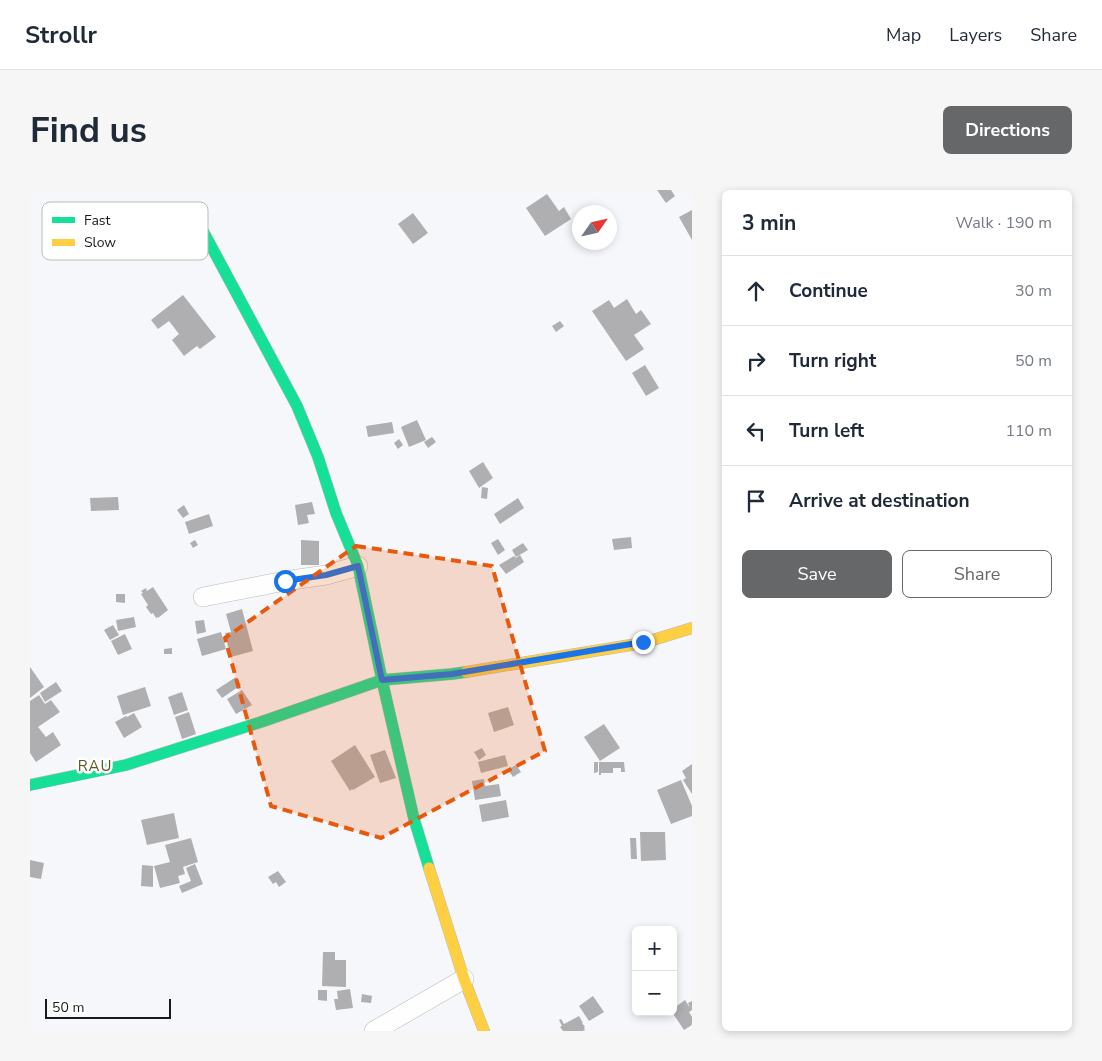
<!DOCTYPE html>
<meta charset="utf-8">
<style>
body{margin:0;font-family:"Nunito Sans",sans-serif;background:#f6f6f7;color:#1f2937}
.controls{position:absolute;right:15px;bottom:15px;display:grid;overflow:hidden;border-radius:8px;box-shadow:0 2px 8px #0003}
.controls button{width:45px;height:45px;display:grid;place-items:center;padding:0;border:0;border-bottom:1px solid #e0e1e3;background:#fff;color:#1f2937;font:25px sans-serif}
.compass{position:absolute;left:542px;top:15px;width:45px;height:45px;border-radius:50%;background:#fff;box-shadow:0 2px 8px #0003;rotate:56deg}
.scale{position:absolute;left:15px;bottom:12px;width:126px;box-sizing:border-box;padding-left:5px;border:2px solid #18191a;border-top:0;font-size:14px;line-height:18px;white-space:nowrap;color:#18191a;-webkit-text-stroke:4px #fff;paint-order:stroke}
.stop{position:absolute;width:15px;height:15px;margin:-11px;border:4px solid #1a73e8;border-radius:50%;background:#fff}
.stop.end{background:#1a73e8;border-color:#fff;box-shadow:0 1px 5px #0008}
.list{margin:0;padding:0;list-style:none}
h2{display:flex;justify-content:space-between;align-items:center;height:65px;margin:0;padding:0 20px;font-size:21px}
h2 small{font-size:16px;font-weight:400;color:#747a83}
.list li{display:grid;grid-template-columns:32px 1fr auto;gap:15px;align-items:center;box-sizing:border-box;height:70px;padding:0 20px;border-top:1px solid #e0e1e3}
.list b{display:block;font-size:19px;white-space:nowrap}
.list em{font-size:16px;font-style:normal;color:#747a83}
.actions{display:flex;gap:10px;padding:15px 20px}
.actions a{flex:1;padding:11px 0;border:1px solid #656768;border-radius:8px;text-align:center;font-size:18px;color:#656768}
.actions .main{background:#656768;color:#fff}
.icon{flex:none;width:28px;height:28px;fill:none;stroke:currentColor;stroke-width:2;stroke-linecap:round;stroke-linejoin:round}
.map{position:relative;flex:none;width:662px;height:841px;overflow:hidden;border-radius:8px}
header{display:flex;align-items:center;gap:30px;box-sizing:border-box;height:70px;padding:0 25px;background:#fff;border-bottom:1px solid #e0e1e3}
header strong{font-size:24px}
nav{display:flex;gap:28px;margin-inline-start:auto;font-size:18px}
.intro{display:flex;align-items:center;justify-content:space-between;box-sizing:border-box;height:120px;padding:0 30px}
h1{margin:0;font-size:35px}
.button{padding:12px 22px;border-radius:8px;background:#656768;color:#fff;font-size:18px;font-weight:700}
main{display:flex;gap:30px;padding:0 30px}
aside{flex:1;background:#fff;border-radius:8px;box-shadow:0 2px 8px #0003}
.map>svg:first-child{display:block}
.building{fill:#afafb1}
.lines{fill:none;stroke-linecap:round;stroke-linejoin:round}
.street-casing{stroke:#b8babc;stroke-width:20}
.fast-casing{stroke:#b8babc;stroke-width:12}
.slow-casing{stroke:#b8babc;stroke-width:12}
.street{stroke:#fefefe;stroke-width:19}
.fast{stroke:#16e098;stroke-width:11}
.slow{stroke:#ffcf43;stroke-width:11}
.route{stroke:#1a73e8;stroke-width:6}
.marked{fill:#e8590c;fill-opacity:0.2;stroke:#e8590c;stroke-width:4;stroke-dasharray:10 6;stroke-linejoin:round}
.labels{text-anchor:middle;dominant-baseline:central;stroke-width:5;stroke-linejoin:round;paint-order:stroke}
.quarter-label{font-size:15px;letter-spacing:1px;fill:#5f5417;stroke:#fff}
.key{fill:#fff;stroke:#bababa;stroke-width:1}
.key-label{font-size:14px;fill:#18191a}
</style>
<header>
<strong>Strollr</strong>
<nav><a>Map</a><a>Layers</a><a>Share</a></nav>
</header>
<div class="intro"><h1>Find us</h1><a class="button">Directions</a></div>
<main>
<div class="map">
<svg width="662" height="841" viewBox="0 0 662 841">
<rect width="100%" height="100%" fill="#f5f7fa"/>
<path class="building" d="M627,0H641L645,6L636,13Z
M517,4L529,21L534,17L541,29L515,46L496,18Z
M662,20V50L649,27Z
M383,23L398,43L383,54L368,34Z
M153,105L186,147L170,159L167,156L154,166L142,150L149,144L139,131L128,139L121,130Z
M597,109L606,124L611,120L621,134L604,145L614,159L596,171L562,121L579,110L584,118Z
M530,131L534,136L526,142L522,136Z
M615,175L629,198L616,206L602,183Z
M387,230L396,250L379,257L371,237Z
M362,232L364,243L338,247L336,236Z
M402,247L406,252L398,258L394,252Z
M369,249L373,255L368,259L364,253Z
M453,272L463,288L449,298L439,281Z
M452,297L458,298L457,309L451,308Z
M88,307L89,320L61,321L60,308Z
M488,308L494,318L470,334L464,324Z
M282,312L285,324L277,325L279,333L268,335L265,315Z
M154,315L159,324L153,328L147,320Z
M179,324L183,336L159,344L155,332Z
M601,347L602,358L584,360L582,349Z
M468,349L475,360L468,365L461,353Z
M165,350L168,355L163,358L160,353Z
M271,350L289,351V375H271Z
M493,353L498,360L486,367L482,360Z
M490,365L494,372L476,384L469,375L484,366L486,368Z
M123,397L138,420L128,428V427L126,428L123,423L121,424L116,417L118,415L111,404L113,403L111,401L116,398L117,401Z
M86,404H95V413L86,412Z
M212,419L223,461L201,467L195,443L201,442L196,424Z
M104,427L106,437L88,441L86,430Z
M174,430L176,442L167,444L165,431Z
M83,435L89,445L80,450L74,440Z
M191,442L196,459L172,466L167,449Z
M95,444L102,459L88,465L81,451Z
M142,458V464H134V459Z
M0,477L14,497L0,508Z
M206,487L211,495L192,508L186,500Z
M26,492L32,501L15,512L10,503Z
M115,497L121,516L93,525L87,506Z
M212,500L222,515L206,524L197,509Z
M152,502L158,520L144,525L138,507Z
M9,505L15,514L21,510L30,522L8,537L16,547L23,542L31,555L6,572L0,563V511Z
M478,517L484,535L464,542L458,523Z
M159,522L166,544L152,549L145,527Z
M104,523L112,537L94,548L85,532L96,526L97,527Z
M574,534L590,558L570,571L554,547Z
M325,555L345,587L323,600L322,599L320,601L301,571Z
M452,558L456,565L449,570L444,562Z
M355,560L366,588L350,593L340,565Z
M475,565L478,576L451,583L448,572Z
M564,572H568V582L564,583Z
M569,572H594L595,582H591V578H583V583H571V585H569Z
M662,574V604L653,590L656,588L652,581Z
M486,575L491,582L483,587L478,580Z
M454,589L455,596L469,594L471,606L445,610L442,591Z
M651,590L662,616V626L641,634L627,600Z
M476,610L479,627L452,632L449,615Z
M144,623L149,648L117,655L111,630Z
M610,642H635L636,670L611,671Z
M161,648L168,672L153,677L155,684L148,686L150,693L130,698L124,676L140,672L135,655Z
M600,648H606L607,669H601Z
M0,670L14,673L11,689L0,687Z
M165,674L173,694L152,703L149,696L161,691L156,678Z
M112,675L123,676V697L111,696Z
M248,681L256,692L249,697L246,692L243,694L238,687Z
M293,762H305V770H316V797L292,796Z
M320,799L323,818L306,820L304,809H308L307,801Z
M288,800H297V811L288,810Z
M332,804L342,806L341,813L331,812Z
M563,806L574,822L559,831L549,816Z
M655,810L660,818L658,813L662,811V820L659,822L662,827V835L654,840L642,822H643V819Z
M549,826L553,833H552L555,837L554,838L555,840L553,841H533L530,837L532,836L529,830L531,829L534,834Z"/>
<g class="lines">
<defs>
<path id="street" d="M173,407L255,391L296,385L328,376
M344,841L434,789"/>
<path id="fast" d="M166,28L267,216L288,267L306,323L328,376L352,490L384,629L399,678
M0,595L96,575L231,532L352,490L422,484L436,482"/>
<path id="slow" d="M436,482L613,453L662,438
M399,678L434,789L454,841"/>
</defs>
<use href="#street" class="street-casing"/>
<use href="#fast" class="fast-casing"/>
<use href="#slow" class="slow-casing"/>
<use href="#street" class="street"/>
<use href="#fast" class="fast"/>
<use href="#slow" class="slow"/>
</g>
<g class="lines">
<path class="route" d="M255,391L296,385L328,376L352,490L422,484L613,452"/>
</g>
<path class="marked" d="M326,356L462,376L515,561L351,648L241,616L195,448Z"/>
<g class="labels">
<g class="quarter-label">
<text x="65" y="576">RAU</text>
</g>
</g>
<rect x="12" y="12" width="166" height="58" rx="8" class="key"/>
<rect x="22" y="27" width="23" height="6" fill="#16e098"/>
<rect x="22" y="49" width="23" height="7" fill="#ffcf43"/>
<g class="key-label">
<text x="54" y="35">Fast</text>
<text x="54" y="57">Slow</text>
</g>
</svg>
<div class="controls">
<button>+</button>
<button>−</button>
</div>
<svg class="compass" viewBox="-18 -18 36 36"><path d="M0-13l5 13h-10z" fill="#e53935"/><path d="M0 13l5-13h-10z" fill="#747a83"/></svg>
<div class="scale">50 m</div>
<div class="stop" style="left:255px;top:391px"></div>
<div class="stop end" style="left:613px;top:452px"></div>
</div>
<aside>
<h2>3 min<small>Walk · 190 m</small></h2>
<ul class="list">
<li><svg class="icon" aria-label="ahead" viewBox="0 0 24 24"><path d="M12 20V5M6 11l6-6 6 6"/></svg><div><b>Continue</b></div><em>30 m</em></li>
<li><svg class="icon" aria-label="right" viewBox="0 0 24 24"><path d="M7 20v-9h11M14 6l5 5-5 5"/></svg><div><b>Turn right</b></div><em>50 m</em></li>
<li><svg class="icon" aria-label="left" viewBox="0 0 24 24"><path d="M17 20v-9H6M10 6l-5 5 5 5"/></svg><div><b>Turn left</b></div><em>110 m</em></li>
<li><svg class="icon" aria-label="arrive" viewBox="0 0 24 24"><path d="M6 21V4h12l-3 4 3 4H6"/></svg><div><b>Arrive at destination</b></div></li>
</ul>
<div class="actions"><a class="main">Save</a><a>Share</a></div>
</aside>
</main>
